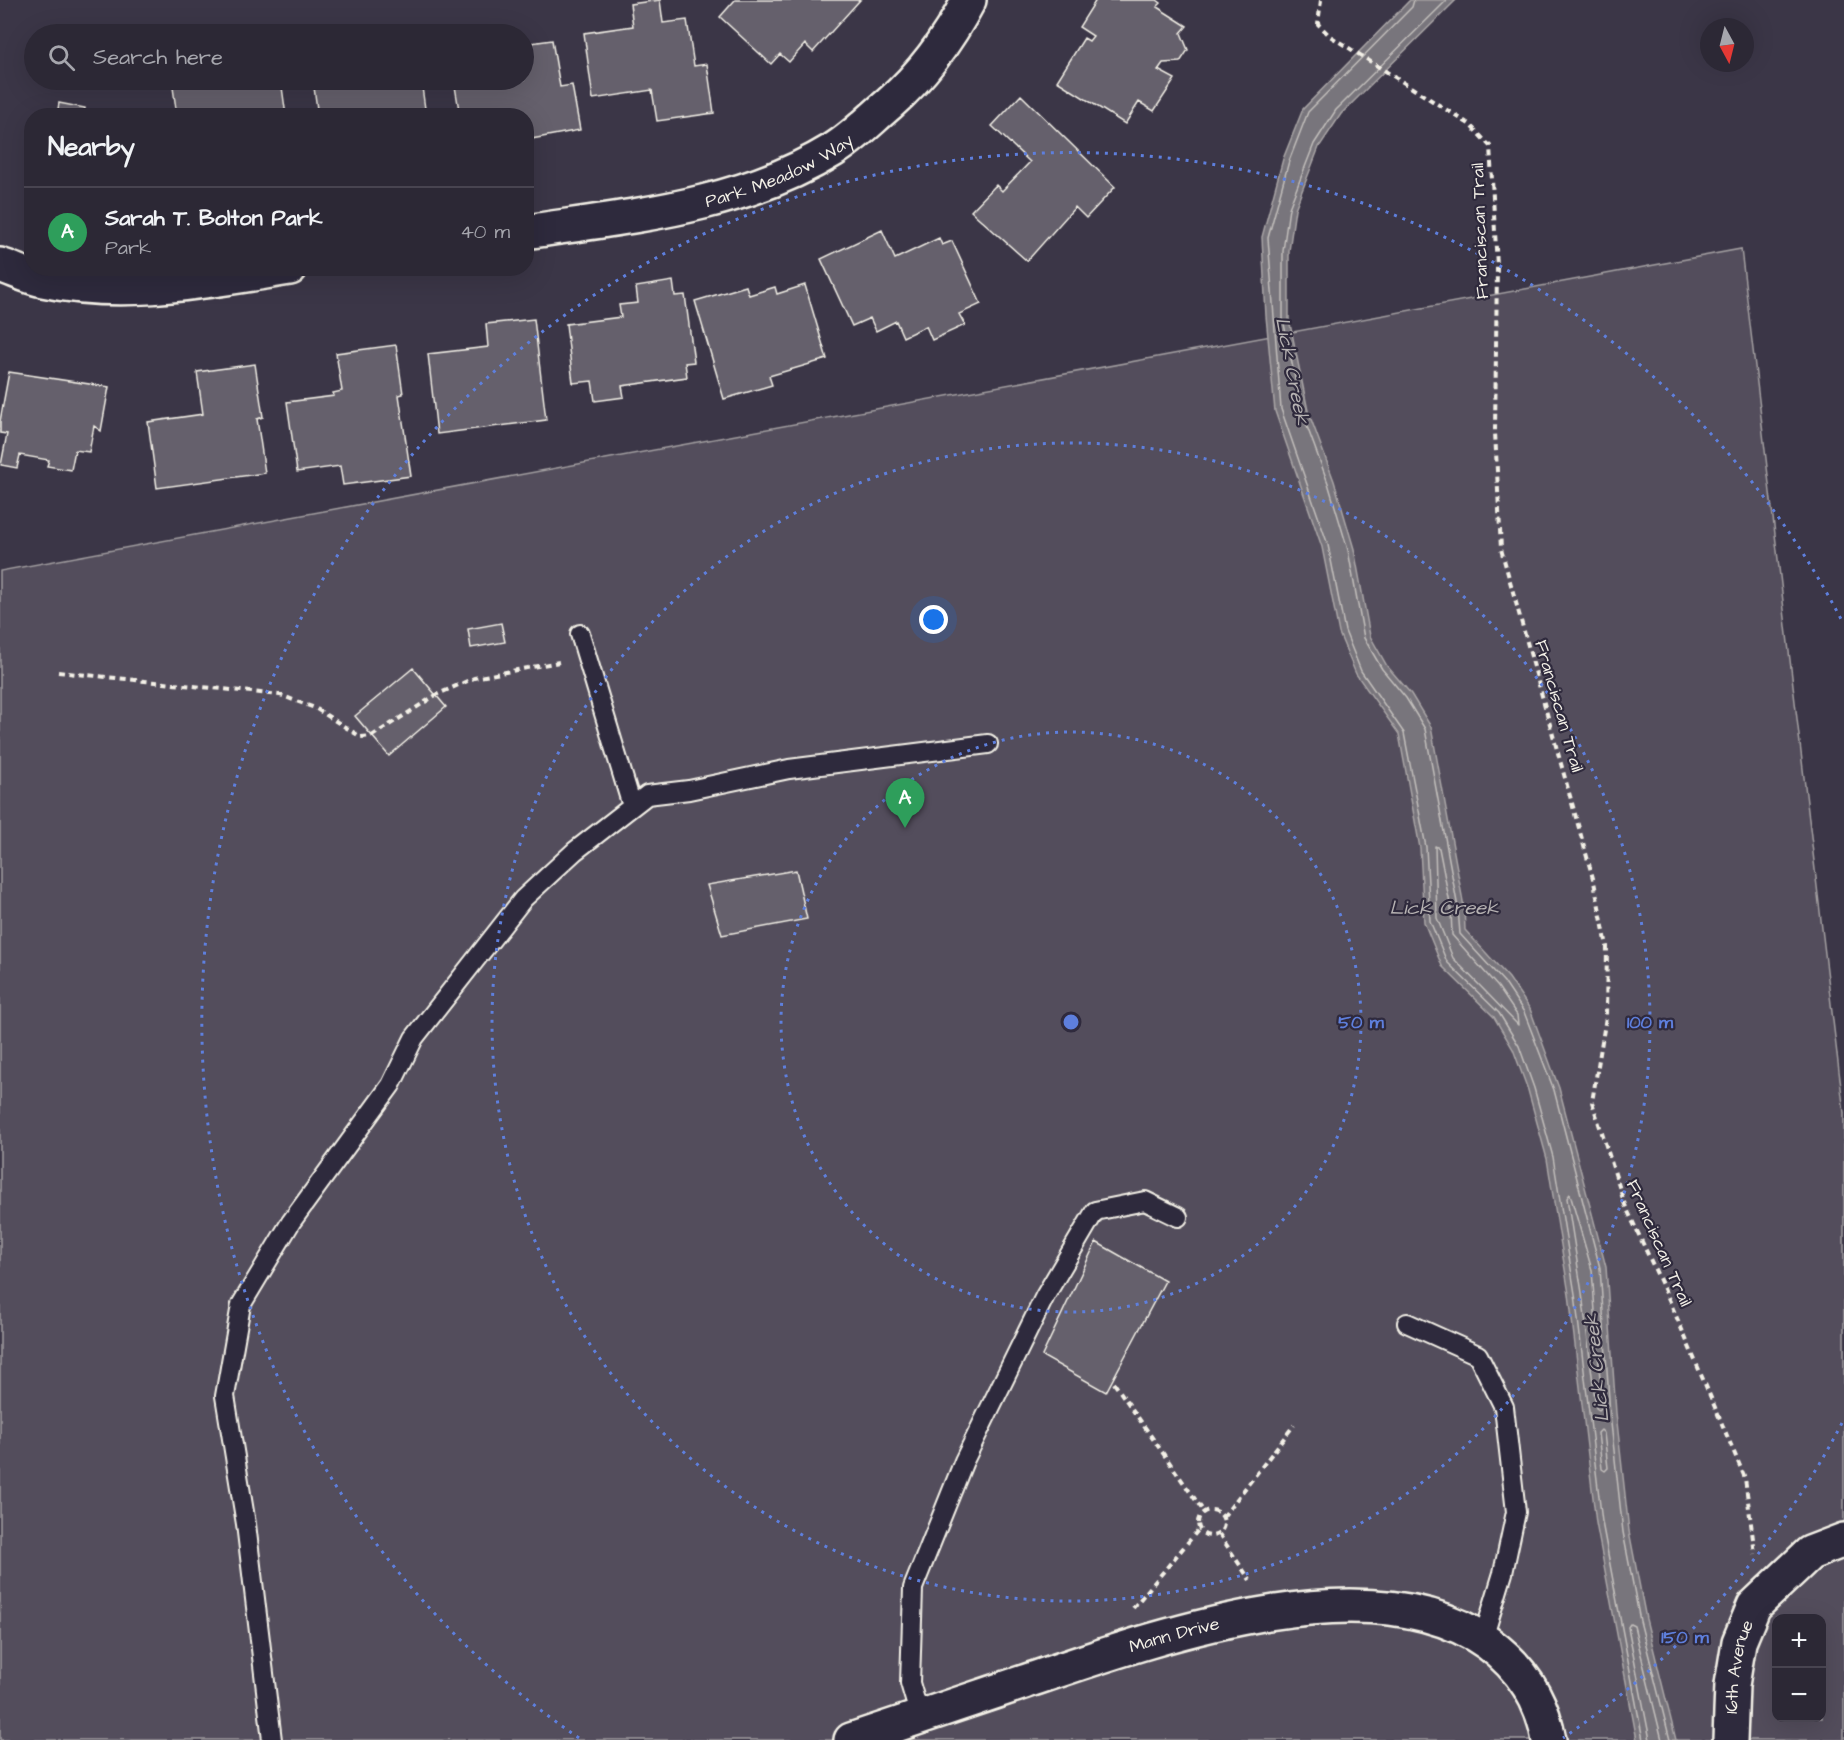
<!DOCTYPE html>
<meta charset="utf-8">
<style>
body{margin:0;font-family:"Architects Daughter",sans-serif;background:#383441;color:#f1f3f6}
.controls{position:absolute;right:18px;bottom:18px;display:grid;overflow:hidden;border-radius:12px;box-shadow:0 6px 24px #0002}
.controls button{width:54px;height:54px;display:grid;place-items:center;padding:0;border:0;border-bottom:2px solid #484450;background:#2c2835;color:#f1f3f6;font:30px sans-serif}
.compass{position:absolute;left:1700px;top:18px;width:54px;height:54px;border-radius:50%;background:#2c2835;box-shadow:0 6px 24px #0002;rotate:173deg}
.you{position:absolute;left:934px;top:620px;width:21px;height:21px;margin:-15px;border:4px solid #fff;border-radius:50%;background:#1a73e8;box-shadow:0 0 0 9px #1a73e833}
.badge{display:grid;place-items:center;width:39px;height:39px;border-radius:50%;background:#8bbbb9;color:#fff;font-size:20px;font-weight:700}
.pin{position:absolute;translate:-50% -50px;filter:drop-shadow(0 2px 3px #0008)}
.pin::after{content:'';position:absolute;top:32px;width:21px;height:18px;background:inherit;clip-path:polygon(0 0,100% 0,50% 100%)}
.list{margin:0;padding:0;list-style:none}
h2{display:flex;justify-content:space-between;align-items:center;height:78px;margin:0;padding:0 24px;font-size:26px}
h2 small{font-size:20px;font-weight:400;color:#a6a6ad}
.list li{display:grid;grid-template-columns:39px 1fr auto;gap:18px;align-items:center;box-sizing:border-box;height:90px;padding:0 24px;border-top:2px solid #484450}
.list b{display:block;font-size:22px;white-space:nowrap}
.list p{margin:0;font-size:20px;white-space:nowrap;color:#a6a6ad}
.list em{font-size:20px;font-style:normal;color:#a6a6ad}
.icon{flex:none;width:33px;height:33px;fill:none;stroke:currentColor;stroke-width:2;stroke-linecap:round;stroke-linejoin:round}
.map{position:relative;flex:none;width:1844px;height:1740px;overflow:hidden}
.search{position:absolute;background:#2c2835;box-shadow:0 6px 24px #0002;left:24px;top:24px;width:510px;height:66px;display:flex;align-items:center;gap:15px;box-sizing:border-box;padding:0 21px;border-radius:33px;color:#a6a6ad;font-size:22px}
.panel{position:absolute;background:#2c2835;box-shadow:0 6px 24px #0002;left:24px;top:108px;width:510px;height:168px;border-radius:24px}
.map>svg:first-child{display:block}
.green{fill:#534e5c;stroke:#a4a0a2;stroke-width:1.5;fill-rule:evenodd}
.water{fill:#78747b;stroke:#aaa6a7;stroke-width:1.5}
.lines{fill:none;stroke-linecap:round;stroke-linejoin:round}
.shore{stroke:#c2bfbc;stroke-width:1.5}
.building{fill:#65616c;stroke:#f4f1e8;stroke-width:1.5}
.lane-casing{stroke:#f4f1e8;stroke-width:22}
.street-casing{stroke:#f4f1e8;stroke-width:38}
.path{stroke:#f4f1e8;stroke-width:4;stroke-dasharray:6 4.5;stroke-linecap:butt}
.lane{stroke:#2f2a3d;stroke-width:18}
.street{stroke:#2f2a3d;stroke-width:33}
.ring{fill:none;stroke:#5e7fdd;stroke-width:3;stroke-dasharray:3 6}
.labels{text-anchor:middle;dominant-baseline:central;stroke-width:4.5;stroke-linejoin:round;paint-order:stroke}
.street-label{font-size:18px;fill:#f4f1e8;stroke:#2f2a3d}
.water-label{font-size:20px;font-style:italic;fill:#b6b2b2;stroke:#2f2a3d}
.centre{fill:#5e7fdd;stroke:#2f2a3d;stroke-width:3}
.ring-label{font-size:18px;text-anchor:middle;font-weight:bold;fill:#5e7fdd;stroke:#2f2a3d;stroke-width:4.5;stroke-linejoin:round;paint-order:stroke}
</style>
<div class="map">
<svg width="1844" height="1740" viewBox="0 0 1844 1740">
<rect width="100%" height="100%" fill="#3b3647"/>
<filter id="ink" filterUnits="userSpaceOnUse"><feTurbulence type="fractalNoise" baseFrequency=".0167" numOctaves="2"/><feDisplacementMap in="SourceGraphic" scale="12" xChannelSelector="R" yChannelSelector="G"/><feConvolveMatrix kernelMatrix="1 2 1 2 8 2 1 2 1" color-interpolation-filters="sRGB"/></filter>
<g filter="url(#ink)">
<path class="green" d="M1741,249L1844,1113V1740H0V571ZM1776,1618H1822V1718H1776Z"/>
<path class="water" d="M1410,0H1456L1341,114L1319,147L1295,209L1289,251V319L1308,411L1334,481L1354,549L1370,636L1387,666L1411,694L1431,727L1464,907L1465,930L1509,978L1530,1009L1559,1088L1606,1267L1616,1413L1629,1531L1646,1619L1676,1740H1637L1596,1523L1569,1294L1547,1159L1528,1090L1513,1049L1494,1017L1442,966L1424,922L1420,848L1399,734L1356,674L1339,633L1322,547L1275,411L1266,316L1262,237L1283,159L1303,109Z"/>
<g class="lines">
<path class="shore" d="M1414,0L1412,7L1308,112L1289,161L1268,238L1281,409L1328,545L1345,631L1361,671L1404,733L1426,847L1430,921L1447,962L1499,1013L1519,1046L1534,1088L1553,1157L1575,1294L1602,1522L1643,1740
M1447,0L1336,110L1314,144L1289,208L1283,251V319L1302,413L1328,483L1348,550L1364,638L1382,669L1406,698L1425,729L1458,908L1460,934L1504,982L1524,1012L1554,1090L1600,1268L1610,1414L1623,1532L1640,1621L1670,1740
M1435,846L1439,848L1451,909L1452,935L1498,987L1517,1015L1518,1025L1453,958L1437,918Z
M1570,1194L1592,1270L1602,1407L1599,1410L1596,1408L1582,1293L1567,1198Z
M1601,1430L1604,1433L1608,1468L1605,1471L1602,1469L1598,1433Z
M1650,1740L1628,1627L1630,1624L1634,1626L1662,1740"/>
</g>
<path class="building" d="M660,0L663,23L687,20L694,66L707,64L714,113L657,121L652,90L593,99L584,33L633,26L630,4Z
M735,0H860L813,52L805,44L789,62L780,54L771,64L720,17Z
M1096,0H1157L1161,3L1157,7L1187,26L1181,33L1188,50L1180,62L1163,63L1158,70L1175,79L1154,111L1139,102L1125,124L1057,81L1084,38L1089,41L1093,36L1079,27Z
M552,40L560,87L572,85L580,130L526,140V116H460L454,80H524V44Z
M172,80H221L222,83L243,80H281L286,116H177Z
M313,80H421L426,116H318Z
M1021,95L1115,187L1086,218L1075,207L1027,261L971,211L996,185L1002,191L1030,162L992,126Z
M59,103L85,108L84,116H57Z
M32,134V170L26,169Z
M882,230L895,259L939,238L942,245L952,241L981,304L959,314L965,325L932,340L926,326L903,337L896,321L876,331L870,318L852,326L821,259Z
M673,281L675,296L685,295L694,362L685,363L687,377L622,386L624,397L595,401L592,381L573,383L566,324L621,317L619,305L638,303L636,287Z
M805,285L827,359L769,376L772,385L724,399L695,301L746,286L749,295L775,287L777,294Z
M534,319L546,420L437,434L428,354L488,347L486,324Z
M396,345L403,394L399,395L411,476L343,485L340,466L297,472L287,402L334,396L333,393L342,391L336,353Z
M255,364L263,417L257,419L265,473L157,488L148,422L203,414L197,372Z
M9,372L109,387L101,431L94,426L89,452L75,450L71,470L47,466L49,460L20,455L17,468L1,465L7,434L0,433V421Z
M501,623L505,642L471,648L468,629Z
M413,668L446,707L389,756L355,716Z
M796,870L807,919L722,935L707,885Z
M1096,1242L1165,1281L1106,1392L1042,1356Z"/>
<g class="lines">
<defs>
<path id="lane" d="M580,634L632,806
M1407,1323L1478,1355L1504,1407L1516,1512L1503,1573L1483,1639
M920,1717L910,1683L913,1588L964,1461L1045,1296L1095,1211L1145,1201L1178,1217
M272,1740L246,1524L225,1396L241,1305L291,1222L391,1085L414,1038L523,899L575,851L647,795L689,790L789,769L988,744"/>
<g id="street">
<path id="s1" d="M526,232C631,216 740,207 833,150C854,137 870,120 889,104C922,75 949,38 969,0"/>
<path d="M0,265C15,270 28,277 43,280C126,298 207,281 290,268"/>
<path id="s2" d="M851,1740C909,1721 966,1701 1024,1682C1148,1640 1369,1558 1488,1643C1521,1667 1542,1699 1549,1740"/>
<path id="s3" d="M1730,1740L1732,1685L1739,1642L1754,1606L1810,1553L1844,1540"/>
</g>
</defs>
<use href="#lane" class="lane-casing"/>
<use href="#street" class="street-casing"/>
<path class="path" d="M1321,0L1318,24L1330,36L1469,124L1490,146L1497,266L1495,432L1501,549L1594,882L1607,946L1606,1017L1592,1102L1625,1205L1671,1304L1745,1478L1755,1554
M58,672L280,695L315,708L361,737L372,736L436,695L474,678L559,662
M1114,1383L1204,1512
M1198 1523a13 13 0 1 1 26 0a13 13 0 1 1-26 0Z
M1223,1517L1294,1425
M1219,1534L1250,1580
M1133,1608L1199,1529"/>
<use href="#lane" class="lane"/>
<use href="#street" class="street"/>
</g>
</g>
<g class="ring">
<circle cx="1071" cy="1022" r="290"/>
<circle cx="1071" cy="1022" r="579"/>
<path d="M1842 1423A869 869 0 0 1 1563 1738M579 1738A869 869 0 1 1 1842 621"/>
</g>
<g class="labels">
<g class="street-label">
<text stroke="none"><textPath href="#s1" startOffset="262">Park Meadow Way</textPath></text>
<text transform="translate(1480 231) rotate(-92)">Franciscan Trail</text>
<text transform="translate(1559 706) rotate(74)">Franciscan Trail</text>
<text transform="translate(1659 1243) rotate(66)">Franciscan Trail</text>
<text stroke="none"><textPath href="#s2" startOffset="340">Mann Drive</textPath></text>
<text stroke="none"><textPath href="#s3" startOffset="74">16th Avenue</textPath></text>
</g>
<g class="water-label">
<text transform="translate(1292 371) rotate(79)">Lick Creek</text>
<text x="1444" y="908">Lick Creek</text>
<text transform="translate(1597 1368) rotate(-96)">Lick Creek</text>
</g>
</g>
<circle cx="1071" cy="1022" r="9" class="centre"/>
<g class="ring-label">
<text x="1361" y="1028">50 m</text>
<text x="1650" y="1028">100 m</text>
<text x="1685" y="1643">150 m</text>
</g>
</svg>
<div class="controls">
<button>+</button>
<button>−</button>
</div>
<svg class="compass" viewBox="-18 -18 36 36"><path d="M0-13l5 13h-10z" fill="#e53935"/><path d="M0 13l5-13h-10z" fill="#a6a6ad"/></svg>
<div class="you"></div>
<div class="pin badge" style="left:905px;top:828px;background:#2e9e5b">A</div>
<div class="search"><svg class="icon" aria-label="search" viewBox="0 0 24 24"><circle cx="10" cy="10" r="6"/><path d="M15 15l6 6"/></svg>Search here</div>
<section class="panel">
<h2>Nearby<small></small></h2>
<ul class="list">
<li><span class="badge" style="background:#2e9e5b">A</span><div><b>Sarah T. Bolton Park</b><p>Park</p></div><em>40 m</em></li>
</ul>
</section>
</div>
